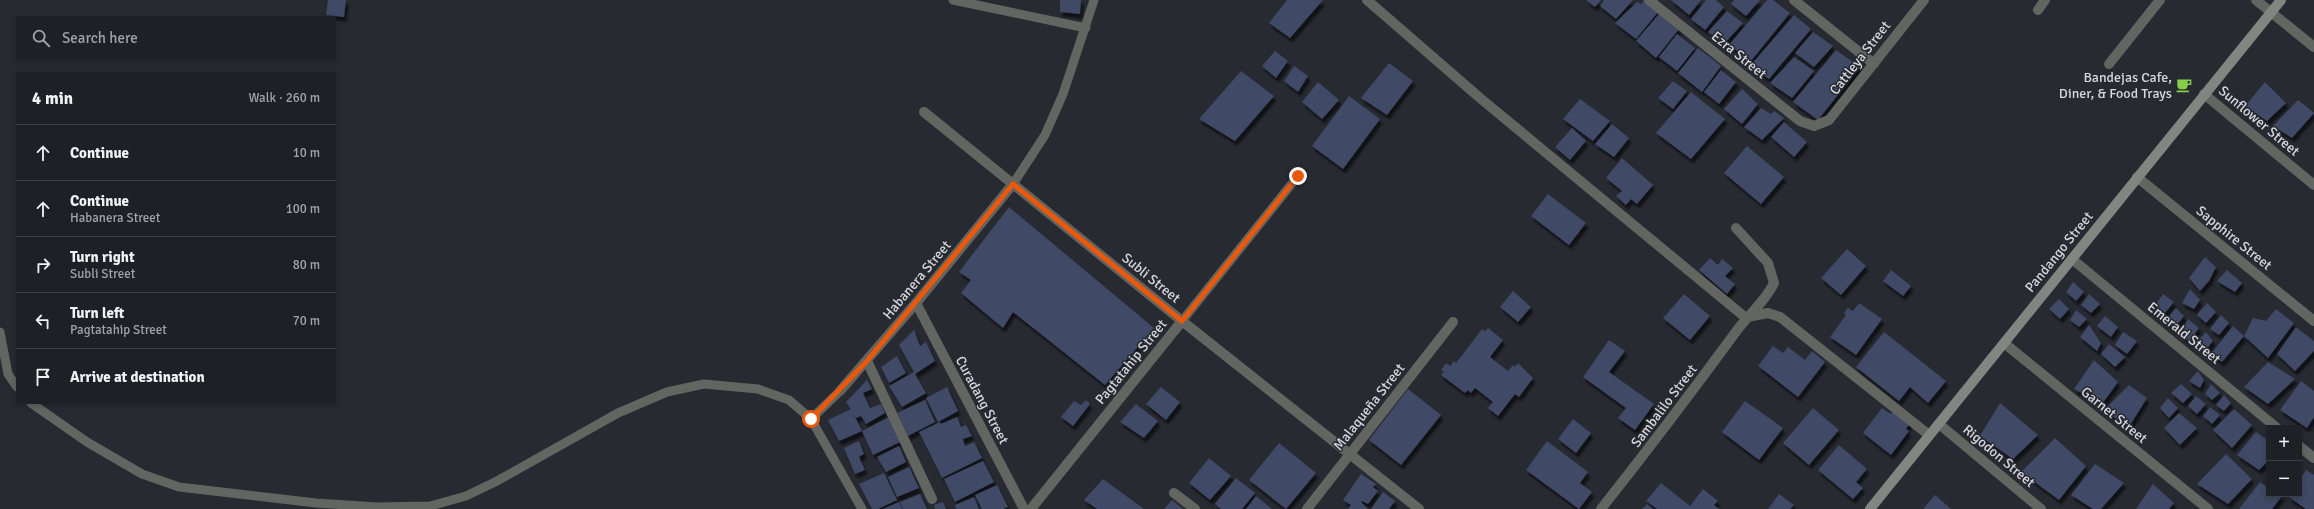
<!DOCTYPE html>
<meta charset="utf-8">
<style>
body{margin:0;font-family:Signika,sans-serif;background:#2b2d32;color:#f1f3f6}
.controls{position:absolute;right:12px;bottom:12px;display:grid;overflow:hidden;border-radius:0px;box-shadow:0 2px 6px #0003}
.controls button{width:36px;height:36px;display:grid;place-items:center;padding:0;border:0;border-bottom:1px solid #3c3e43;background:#1e2026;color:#f1f3f6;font:20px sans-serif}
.stop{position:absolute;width:12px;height:12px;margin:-9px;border:3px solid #ea580c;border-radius:50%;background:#fff}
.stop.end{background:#ea580c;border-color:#fff;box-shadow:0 1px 4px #0008}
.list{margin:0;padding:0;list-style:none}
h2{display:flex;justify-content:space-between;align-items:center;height:52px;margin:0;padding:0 16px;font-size:17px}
h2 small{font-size:13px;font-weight:400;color:#a1a3a7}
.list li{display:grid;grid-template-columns:26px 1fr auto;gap:12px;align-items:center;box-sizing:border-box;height:56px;padding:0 16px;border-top:1px solid #3c3e43}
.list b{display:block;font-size:15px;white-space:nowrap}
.list p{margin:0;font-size:13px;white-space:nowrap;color:#a1a3a7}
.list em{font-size:13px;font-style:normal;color:#a1a3a7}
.icon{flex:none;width:22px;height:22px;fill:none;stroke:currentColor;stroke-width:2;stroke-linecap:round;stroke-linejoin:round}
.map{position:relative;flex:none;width:2314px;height:509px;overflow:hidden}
.search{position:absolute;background:#1e2026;box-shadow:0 2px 6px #0003;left:16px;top:16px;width:320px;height:44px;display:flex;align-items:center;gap:10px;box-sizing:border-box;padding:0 14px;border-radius:0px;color:#a1a3a7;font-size:15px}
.panel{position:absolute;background:#1e2026;box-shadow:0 2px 6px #0003;left:16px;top:72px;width:320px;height:332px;border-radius:0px}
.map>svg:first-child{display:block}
.building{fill:#3f4865;filter:url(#shadow)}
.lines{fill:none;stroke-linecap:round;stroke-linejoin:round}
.lane{stroke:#636561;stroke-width:9}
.street{stroke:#636561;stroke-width:10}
.secondary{stroke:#828580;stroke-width:10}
.route{stroke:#ea580c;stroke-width:5}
.labels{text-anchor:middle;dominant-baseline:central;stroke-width:3;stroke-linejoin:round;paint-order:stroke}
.street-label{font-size:14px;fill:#d6d8dd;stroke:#282a32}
.poi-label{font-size:14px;fill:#d6d8dd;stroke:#282a32;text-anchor:end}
</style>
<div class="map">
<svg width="2314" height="509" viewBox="0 0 2314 509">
<defs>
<filter id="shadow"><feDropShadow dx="2.5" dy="4.5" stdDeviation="1" flood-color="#0009"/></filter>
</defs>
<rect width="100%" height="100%" fill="#282a32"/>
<path class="building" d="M328,0H346L344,17L326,15Z
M1060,0H1081L1080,14L1060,12Z
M1287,0H1323L1290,38L1269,23Z
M1586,0H1601L1595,7Z
M1604,0H1633L1616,19L1600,6Z
M1644,0L1658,12L1636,39L1615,23L1637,2L1641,4Z
M1671,0H1701L1689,15Z
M1706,0H1716L1724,7L1705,30L1691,19Z
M1734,0H1760L1746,16L1731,4Z
M1767,0H1773L1790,13L1751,61L1729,45Z
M1727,11L1743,23L1724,44L1708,32Z
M1659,14L1679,29L1656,58L1636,41Z
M1794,15L1811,29L1769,79L1750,66Z
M1813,32L1833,46L1814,67L1795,53Z
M1677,34L1695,48L1677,71L1659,57Z
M1698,48L1721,66L1702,92L1678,73Z
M1836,50L1860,67L1818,120L1793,102Z
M1275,51L1288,61L1276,78L1262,66Z
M1794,57L1814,71L1792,98L1770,83Z
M1389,63L1413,81L1387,115L1361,98Z
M1294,66L1308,76L1298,92L1284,81Z
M1721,70L1736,82L1719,104L1704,92Z
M1241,71L1274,96L1235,141L1199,119Z
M1673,81L1687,91L1673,109L1658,98Z
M1318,82L1339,100L1322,119L1302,102Z
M2265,82L2286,103L2267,121L2245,106Z
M1742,89L1758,104L1742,124L1724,109Z
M1691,92L1725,119L1691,159L1656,133Z
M1349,96L1380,119L1343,169L1312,146Z
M1580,99L1610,121L1593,141L1563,119Z
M2298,100L2314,113L2292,138L2273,126Z
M1761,108L1771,114L1774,111L1784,118L1762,140L1744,127Z
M1784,122L1807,142L1794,157L1771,137Z
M1612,124L1629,138L1614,157L1595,144Z
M1572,128L1586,141L1570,160L1555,147Z
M1747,146L1784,177L1761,204L1724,173Z
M1622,158L1653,185L1637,204L1631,199L1626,205L1616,196L1622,191L1606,178Z
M1548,194L1586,223L1569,245L1531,216Z
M1009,207L1154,328L1105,385L1013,312L1003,328L961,293L971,280L959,272Z
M1847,249L1866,266L1841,295L1821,278Z
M2205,257L2216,267L2209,281L2200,291L2189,278Z
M1710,258L1718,265L1722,259L1733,268L1725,276L1735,284L1727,294L1699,270Z
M1891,270L1911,286L1903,296L1883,281Z
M2227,270L2242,283L2235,292L2217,281Z
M2073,282L2084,292L2076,301L2066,292Z
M2190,289L2200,300L2194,309L2182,303Z
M1513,291L1531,307L1518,322L1500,307Z
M1684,294L1710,316L1690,340L1663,318Z
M2089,294L2100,304L2091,313L2081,305Z
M2163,294L2174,302L2165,313L2155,306Z
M2059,299L2069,309L2060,319L2049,309Z
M1859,303L1882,319L1856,355L1830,337L1846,315L1844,313L1848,308L1853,311Z
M2207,303L2216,312L2206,323L2197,315Z
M2176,308L2184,316L2174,329L2165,321Z
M2276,309L2294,323L2268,358L2244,336L2253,318L2266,321Z
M2076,310L2087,319L2079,327L2070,320Z
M2221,315L2229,323L2219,335L2210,329Z
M2105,316L2118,327L2111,337L2097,326Z
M2188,319L2199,328L2189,342L2180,334Z
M2089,325L2101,343L2097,351L2080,337Z
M2233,326L2244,336L2222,362L2210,355Z
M2296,327L2314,341V351L2295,371L2277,354Z
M1488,328L1503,340L1490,357L1508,371L1513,365L1515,367L1518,363L1533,378L1519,397L1515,394L1498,416L1488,408L1493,402L1475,388L1471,393L1468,390L1465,393L1441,375L1444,372L1441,370L1446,363L1450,366L1454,361L1456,363L1482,329L1485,331Z
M914,330L920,346L926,342L935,361L915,374L926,393L902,407L889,386L914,372L899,345Z
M1884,332L1946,381L1928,403L1910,387L1899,401L1856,367Z
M2123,332L2137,341L2127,354L2115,345Z
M2206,332L2213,341L2204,352L2195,344Z
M1609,340L1625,351L1609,372L1654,404L1635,430L1618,418L1626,408L1583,377Z
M2109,344L2125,357L2115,367L2101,354Z
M1773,346L1783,353L1788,347L1805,360L1812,351L1825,362L1798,397L1758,366Z
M897,356L906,373L889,383L881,367Z
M2094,360L2118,382L2102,404L2074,389Z
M2268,362L2295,379L2268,404L2244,387Z
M2198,371L2204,380L2200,388L2189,381Z
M867,380L872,389L863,393L870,408L881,404L885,413L866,424L861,416L856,418L846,402Z
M2301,381L2314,391V417L2307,428L2280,410Z
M2181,384L2192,394L2183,403L2171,393Z
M2211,384L2220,393L2212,400L2205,394Z
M2129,385L2147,398L2129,427L2104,410Z
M947,387L958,411L938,422L926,398Z
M1161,387L1180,402L1166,420L1146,404Z
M1408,389L1441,415L1401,465L1369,440Z
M2224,395L2231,403L2224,411L2216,405Z
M2196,396L2206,404L2197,414L2188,406Z
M2168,398L2178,408L2169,418L2160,408Z
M925,400L935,422L908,436L897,413Z
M1086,400L1090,404L1073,426L1061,417L1074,401L1081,405Z
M1745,401L1783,428L1759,460L1722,432Z
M2000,403L2038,435L2013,459L1980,436Z
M1136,404L1158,421L1144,438L1120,422Z
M2210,407L2220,415L2212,424L2203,416Z
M1813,408L1839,430L1809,465L1783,443Z
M1882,408L1891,414L1893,411L1910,423L1906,429L1909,431L1891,455L1863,433Z
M851,409L862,431L839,441L828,420Z
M2234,409L2252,425L2232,448L2213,430Z
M2179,413L2197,428L2180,445L2164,428Z
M889,417L900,442L873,455L862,431Z
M957,417L961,427L966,425L972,436L963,439L965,446L974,442L982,458L942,478L919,432L940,422L941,424Z
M1573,419L1591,433L1576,453L1558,439Z
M2256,432L2269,441V460L2259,470L2237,455Z
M2055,438L2086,466L2059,500L2021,472Z
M859,441L864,454L859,457L865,470L855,474L844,448Z
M1547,441L1588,472L1580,483L1592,492L1579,509L1526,470Z
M1279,443L1316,473L1286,509L1249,480Z
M1839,445L1867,469L1856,482L1863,488L1853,499L1818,470Z
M899,446L906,462L886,472L877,457Z
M2226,454L2252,479L2228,504L2197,484Z
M1209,458L1231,476L1210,500L1189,483Z
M983,461L994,482L955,502L944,479Z
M2095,464L2124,483L2101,509H2093L2071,495Z
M909,467L919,488L897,497L888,477Z
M2306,470L2314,475V509H2306L2289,497L2291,494H2299V481Z
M884,473L897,500L878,509H872L859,484Z
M1361,474L1376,484L1373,487L1378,491L1368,504L1362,501L1361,502L1368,509H1348L1351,505L1343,500Z
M1236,478L1255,493L1242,509H1221L1215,504Z
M1103,479L1144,509H1097L1084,500Z
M2260,482L2269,488V494H2279L2282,496L2272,509H2239Z
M1661,483L1690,506L1703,489L1718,501L1714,505L1719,509H1657L1646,501Z
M2153,484L2174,503L2169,509H2136Z
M997,485L1008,507L1003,509H982L975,495Z
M1383,492L1395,501L1389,509H1371Z
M920,494L927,509H903L900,502Z
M1779,494L1794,505L1790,509H1768Z
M1935,495L1951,509H1923Z
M1256,496L1272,509H1246Z
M974,497L979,509H956L955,505Z
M1172,500L1183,509H1164Z
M899,502L902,509H883Z
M943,502L946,509H935L934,505Z
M1647,504L1653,509H1642Z"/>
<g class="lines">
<path class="lane" d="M953,0L1086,28
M1013,184L1045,135L1063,94L1094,0
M1182,321L1298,176
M0,332L8,374L17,387
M31,403L87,442L142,474L179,487L316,503L377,507L430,506L466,496L497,481L618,413L667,392L704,384L758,389L789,400L811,419L862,509
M811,419L840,391"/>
<path class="street" d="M1367,0L1480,98L1746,318
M1649,0L1800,121L1814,126L1829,120L1924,0
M1794,0L1874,64
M2256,0L2314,47
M2038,10L2045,0
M2109,64L2160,0
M2204,94L2314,185
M924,112L1182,321L1419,509
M2137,177L2314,321
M2072,259L2277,428
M916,303L1024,509
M1747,317L1768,313L1780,317L1929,435
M2004,343L2208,509
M867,361L932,499
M840,391L916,303L1013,184
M1939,424L2041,509
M2299,446L2314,458
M1174,493L1195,509
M1031,509L1182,321
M1307,509L1453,322
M1601,509C1647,451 1691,393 1735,333C1747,316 1765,302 1774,283L1768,263L1736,228"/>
<path class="secondary" d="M1870,509L2281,0"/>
</g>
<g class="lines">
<path class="route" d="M811,419L867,361L1013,184L1182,321L1298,176"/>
</g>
<defs>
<symbol id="cafe-bare" viewBox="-9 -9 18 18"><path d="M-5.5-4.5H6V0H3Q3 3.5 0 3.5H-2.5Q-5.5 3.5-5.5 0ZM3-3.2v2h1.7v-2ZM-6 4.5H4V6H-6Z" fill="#87cf4a" stroke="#282a32" stroke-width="2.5" paint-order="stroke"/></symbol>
</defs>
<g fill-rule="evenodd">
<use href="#cafe-bare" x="2173" y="74" width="22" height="22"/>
</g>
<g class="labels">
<g class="street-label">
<text transform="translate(1739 55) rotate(39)">Ezra Street</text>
<text transform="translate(1860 58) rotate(-52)">Cattleya Street</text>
<text transform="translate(2259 121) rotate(40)">Sunflower Street</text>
<text transform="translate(2234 238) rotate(39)">Sapphire Street</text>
<text transform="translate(2059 252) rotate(-51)">Pandango Street</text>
<text transform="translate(1151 278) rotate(39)">Subli Street</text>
<text transform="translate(917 280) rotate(-50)">Habanera Street</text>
<text transform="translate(2184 333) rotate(39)">Emerald Street</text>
<text transform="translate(1131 362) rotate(-51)">Pagtatahip Street</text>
<text transform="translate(982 400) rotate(62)">Curadang Street</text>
<text transform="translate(1664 406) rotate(-53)">Sambalilo Street</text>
<text transform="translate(1369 407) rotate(-52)">Malaqueña Street</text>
<text transform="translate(2114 415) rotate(39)">Garnet Street</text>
<text transform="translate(1999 456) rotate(40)">Rigodon Street</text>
</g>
<g class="poi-label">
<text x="2172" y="77">Bandejas Cafe,<tspan x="2172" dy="16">Diner, &amp; Food Trays</tspan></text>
</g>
</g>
</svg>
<div class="controls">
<button>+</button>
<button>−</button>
</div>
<div class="stop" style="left:811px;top:419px"></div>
<div class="stop end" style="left:1298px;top:176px"></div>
<div class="search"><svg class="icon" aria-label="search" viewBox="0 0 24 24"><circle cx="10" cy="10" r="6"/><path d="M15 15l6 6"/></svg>Search here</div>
<section class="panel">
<h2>4 min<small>Walk · 260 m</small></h2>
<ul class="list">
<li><svg class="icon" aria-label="ahead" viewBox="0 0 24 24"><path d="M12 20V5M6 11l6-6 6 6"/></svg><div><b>Continue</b></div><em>10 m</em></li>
<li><svg class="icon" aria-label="ahead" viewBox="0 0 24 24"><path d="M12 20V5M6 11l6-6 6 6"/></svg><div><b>Continue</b><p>Habanera Street</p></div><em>100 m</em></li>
<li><svg class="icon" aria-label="right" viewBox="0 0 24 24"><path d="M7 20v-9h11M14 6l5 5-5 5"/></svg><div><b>Turn right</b><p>Subli Street</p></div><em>80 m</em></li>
<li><svg class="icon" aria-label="left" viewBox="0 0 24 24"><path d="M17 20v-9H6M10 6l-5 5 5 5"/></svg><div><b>Turn left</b><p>Pagtatahip Street</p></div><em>70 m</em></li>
<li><svg class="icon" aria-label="arrive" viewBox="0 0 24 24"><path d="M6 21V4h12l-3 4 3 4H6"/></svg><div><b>Arrive at destination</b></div></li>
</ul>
</section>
</div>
